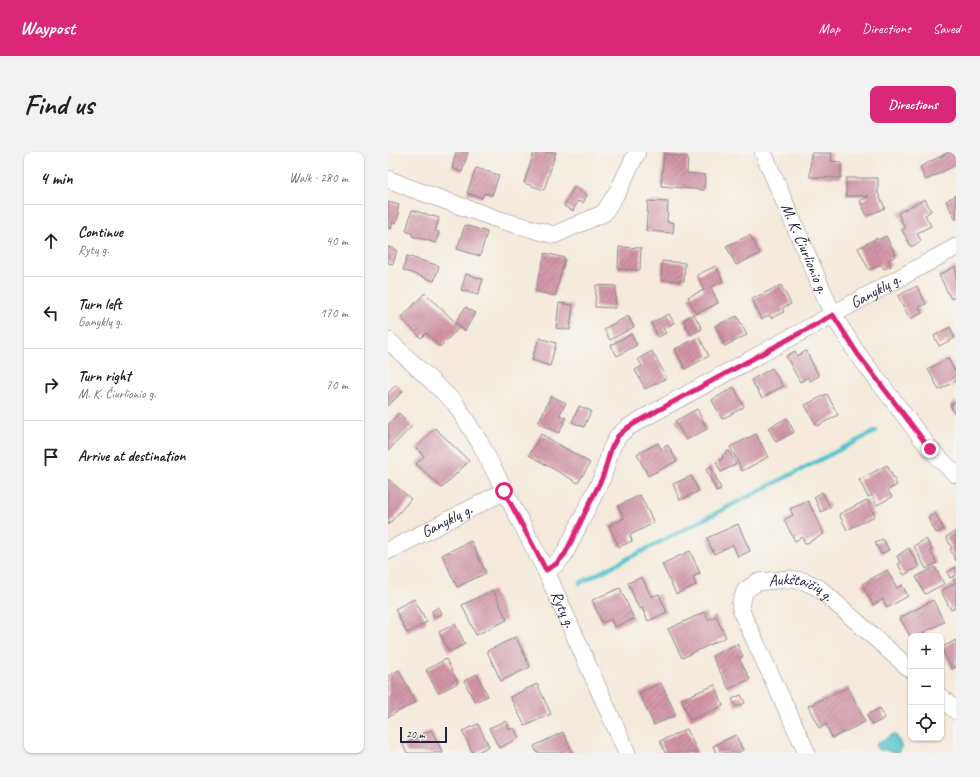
<!DOCTYPE html>
<meta charset="utf-8">
<style>
body{margin:0;font-family:Caveat,sans-serif;background:#f2f2f2;color:#202124}
.controls{position:absolute;right:12px;bottom:12px;display:grid;overflow:hidden;border-radius:8px;box-shadow:0 1px 3px #0004}
.controls button{width:36px;height:36px;display:grid;place-items:center;padding:0;border:0;border-bottom:1px solid #e0e0e0;background:#fff;color:#202124;font:20px sans-serif}
.scale{position:absolute;left:12px;bottom:10px;width:47px;box-sizing:border-box;padding-left:4px;border:2px solid #22223b;border-top:0;font-size:11px;line-height:14px;white-space:nowrap;color:#22223b;-webkit-text-stroke:3px #f6f6f2;paint-order:stroke}
.stop{position:absolute;width:12px;height:12px;margin:-9px;border:3px solid #db2777;border-radius:50%;background:#fff}
.stop.end{background:#db2777;border-color:#fff;box-shadow:0 1px 4px #0008}
.list{margin:0;padding:0;list-style:none}
h2{display:flex;justify-content:space-between;align-items:center;height:52px;margin:0;padding:0 16px;font-size:17px}
h2 small{font-size:13px;font-weight:400;color:#757577}
.list li{display:grid;grid-template-columns:26px 1fr auto;gap:12px;align-items:center;box-sizing:border-box;height:72px;padding:0 16px;border-top:1px solid #e0e0e0}
.list b{display:block;font-size:15px;white-space:nowrap}
.list p{margin:0;font-size:13px;white-space:nowrap;color:#757577}
.list em{font-size:13px;font-style:normal;color:#757577}
.icon{flex:none;width:22px;height:22px;fill:none;stroke:currentColor;stroke-width:2;stroke-linecap:round;stroke-linejoin:round}
.map{position:relative;flex:none;width:568px;height:601px;overflow:hidden;border-radius:8px}
header{display:flex;align-items:center;gap:24px;box-sizing:border-box;height:56px;padding:0 20px;background:#db2777;color:#fff}
header strong{font-size:19px}
nav{display:flex;gap:22px;margin-inline-start:auto;font-size:14px}
.intro{display:flex;align-items:center;justify-content:space-between;box-sizing:border-box;height:96px;padding:0 24px}
h1{margin:0;font-size:28px}
.button{padding:10px 18px;border-radius:8px;background:#db2777;color:#fff;font-size:14px;font-weight:700}
main{display:flex;gap:24px;padding:0 24px}
aside{flex:1;background:#fff;border-radius:8px;box-shadow:0 1px 3px #0004}
.map>svg:first-child{display:block}
.water{fill:#55c2cb;stroke:#3c7283}
.lines{fill:none;stroke-linecap:round;stroke-linejoin:round}
.stream{stroke:#55c2cb;stroke-width:4.5}
.building{fill:url(#building-hatch)}
.minor-casing{stroke:#8c868b;stroke-width:18}
.minor{stroke:#fff;stroke-width:17}
.route{stroke:#db2777;stroke-width:5}
.labels{text-anchor:middle;dominant-baseline:central;stroke-width:4;stroke-linejoin:round;paint-order:stroke}
.street-label{font-size:16px;fill:#22223b;stroke:#f6f6f2}
</style>
<header>
<strong>Waypost</strong>
<nav><a>Map</a><a>Directions</a><a>Saved</a></nav>
</header>
<div class="intro"><h1>Find us</h1><a class="button">Directions</a></div>
<main>
<aside>
<h2>4 min<small>Walk · 280 m</small></h2>
<ul class="list">
<li><svg class="icon" aria-label="ahead" viewBox="0 0 24 24"><path d="M12 20V5M6 11l6-6 6 6"/></svg><div><b>Continue</b><p>Rytų g.</p></div><em>40 m</em></li>
<li><svg class="icon" aria-label="left" viewBox="0 0 24 24"><path d="M17 20v-9H6M10 6l-5 5 5 5"/></svg><div><b>Turn left</b><p>Ganyklų g.</p></div><em>170 m</em></li>
<li><svg class="icon" aria-label="right" viewBox="0 0 24 24"><path d="M7 20v-9h11M14 6l5 5-5 5"/></svg><div><b>Turn right</b><p>M. K. Čiurlionio g.</p></div><em>70 m</em></li>
<li><svg class="icon" aria-label="arrive" viewBox="0 0 24 24"><path d="M6 21V4h12l-3 4 3 4H6"/></svg><div><b>Arrive at destination</b></div></li>
</ul>
</aside>
<div class="map">
<svg width="568" height="601" viewBox="0 0 568 601">
<defs>
<pattern id="building-hatch" width="6" height="6" patternUnits="userSpaceOnUse"><rect width="6" height="6" fill="#d194a7"/><path d="M-1 1l2-2M0 6l6-6M5 7l2-2" fill="none" stroke="#a97889"/></pattern>
</defs>
<rect width="100%" height="100%" fill="#f6f6f2"/>
<filter id="ink" filterUnits="userSpaceOnUse"><feTurbulence type="fractalNoise" baseFrequency=".025" numOctaves="2"/><feDisplacementMap in="SourceGraphic" scale="8" xChannelSelector="R" yChannelSelector="G"/><feConvolveMatrix kernelMatrix="1 2 1 2 8 2 1 2 1" color-interpolation-filters="sRGB"/></filter>
<filter id="wash" filterUnits="userSpaceOnUse"><feTurbulence type="fractalNoise" baseFrequency=".012" numOctaves="4" result="noise"/><feDisplacementMap in="SourceGraphic" scale="16" xChannelSelector="R" yChannelSelector="G"/><feGaussianBlur stdDeviation="0.9" result="paint"/><feColorMatrix in="noise" values="0 0 0 0 0 0 0 0 0 0 0 0 0 0 0 0 0 1.4 0 .05"/><feComposite in="paint" operator="in"/></filter>
<g filter="url(#wash)">
<rect width="100%" height="100%" fill="#f5eadb"/>
<path class="water" d="M506,582L509,584L514,596L512,599L506,601L497,598H490L488,595L489,591Z"/>
<g class="lines">
<path class="stream" d="M192,431L488,279"/>
</g>
<g id="blocks">
<path class="building" d="M68,0H80L74,20L64,16Z
M146,0H168L156,38L136,31Z
M561,0H568V13L538,28L532,15Z
M423,1H444L443,9L453,10V26L422,25Z
M276,2L300,5L299,21L317,23L316,38L273,34Z
M88,16L111,23L104,43L96,41L94,46L79,41Z
M458,26H490V41L497,56L479,64L472,49L481,44H458Z
M186,35L199,43L195,51L190,49L185,59L176,54Z
M568,43V68L558,49Z
M537,47L543,59L537,63L543,74L529,81L533,89L523,95L514,78L517,76L510,61Z
M260,49L280,50L279,70L286,71L285,81L258,79Z
M0,50L11,53L9,60L11,61L8,71L5,70L3,77L0,76Z
M24,58L51,66L47,79L51,80L48,91L24,84L25,82L18,79Z
M77,73L99,80L92,104L69,97Z
M362,83L372,102L348,113L338,94Z
M498,84L508,104L500,108L503,114L496,117L493,112L481,118L470,96L489,86L490,88Z
M0,95L9,98L5,112L0,111Z
M231,95L253,96L252,118L230,117Z
M157,101L177,106L167,144L147,139Z
M19,104L51,114L46,129L15,118Z
M274,109L297,111L296,129L273,128Z
M328,114L335,129L323,135L330,151L308,162L300,145L316,138L309,123Z
M568,114V144L563,147L551,123Z
M78,122L95,127L90,143L73,138Z
M208,133L228,134L227,156L207,155Z
M393,133L403,152L394,156L396,160L383,166L381,163L373,167L364,147Z
M529,134L538,152L531,155L534,161L522,167L510,144Z
M37,141L72,175L52,195L38,181L33,186L13,166Z
M171,151L185,153L182,178L168,176Z
M78,155L87,161L77,179L67,170Z
M281,162L286,171L275,177L278,181L270,185L263,171Z
M306,162L314,177L303,183L295,168Z
M240,164L246,175L222,188L216,177Z
M349,164L359,183L337,194L327,174Z
M562,175L567,186L551,194L546,184Z
M243,182L249,193L229,204L223,193Z
M311,185L321,204L297,217L287,197Z
M151,186L168,191L162,214L144,208Z
M264,199L279,226L257,237L247,218L254,214L250,207Z
M407,199L409,204L418,199L431,224L422,229L420,225L412,230L398,204Z
M560,206L566,218L568,217V229L551,238L540,217Z
M384,216L395,234L374,246L363,228Z
M8,233L15,239L0,254V241Z
M346,235L356,255L334,267L324,248Z
M439,242L450,263L429,274L417,253Z
M163,244L178,251L171,263L178,266L171,281L150,271Z
M568,249V264L562,253Z
M191,254L203,259L196,275L184,270Z
M309,257L319,277L298,288L287,269Z
M11,261L24,274L0,299V273Z
M399,266L406,280L388,290L380,276Z
M47,276L81,309L54,336L28,312L36,304L28,296Z
M153,282L202,311L190,331L141,303Z
M368,282L380,305L354,319L342,295Z
M270,291L273,297L280,293L289,309L260,324L249,302Z
M341,299L348,312L333,320L328,310L335,306L334,303Z
M499,313L509,333L500,338L504,345L489,353L484,343L480,345L471,328Z
M323,314L333,337L328,339L318,317Z
M303,324L311,339L292,348L285,332Z
M0,327L23,347L0,373Z
M434,340L442,355L433,360L426,345Z
M252,343L266,371L242,383L244,389L231,395L221,374L236,366L230,354Z
M479,348L487,364L459,378L451,362Z
M420,349L436,382L417,392L414,385L407,389L396,368L405,363L402,357Z
M547,361L556,377L548,381L540,366Z
M350,372L362,399L350,405L345,393L326,402L319,386Z
M568,379V409L562,397L564,396L558,385Z
M495,387L501,398L493,402L487,391Z
M538,387L544,398L542,399L549,411L538,417L526,394Z
M83,389L98,421L69,435L54,403Z
M521,396L531,415L516,423L510,412L512,411L509,404Z
M302,399L312,421L305,425L308,433L288,442L274,412Z
M547,415L556,432L537,442L528,425Z
M568,415V423L562,426L559,420Z
M499,418L509,436L514,433L520,444L499,456L495,447L485,453L474,432Z
M254,425L263,445L271,442L279,460L260,469L254,456L251,457L240,431Z
M568,427V455L563,458L553,439L567,431L565,428Z
M232,436L246,467L226,475L223,467L214,471L204,448Z
M105,438L119,468L88,483L74,453Z
M26,447L39,470L19,481L7,457Z
M545,448L556,470L535,481L537,484H523V486L512,466Z
M51,455L54,462L46,465L44,459Z
M317,460L320,468L328,464L338,485L294,506L280,477Z
M67,472L77,492L61,500L51,480Z
M128,485L142,515L113,529L99,499Z
M568,488V515L564,517L553,496Z
M349,492L355,504L351,506L362,527L341,537L324,504Z
M58,507L70,531L50,541L38,518Z
M11,518L28,550L0,565V524Z
M89,522L100,544L87,550L76,529Z
M273,531L288,563L266,573L251,541Z
M149,532L163,562L137,574L122,545Z
M327,533L335,554L302,568L293,547Z
M460,535L477,570L444,586L438,572L431,576L420,554Z
M353,543L357,551L348,555L344,547Z
M492,556L497,566L484,573L479,563Z
M118,569L122,578L126,576L131,586L111,596L101,576Z
M90,572L101,594L88,601H85L74,579Z
M299,577L310,601H277L272,589Z
M43,578L55,601H19L15,593Z
M175,580L185,601H149L146,594Z
M348,583L355,598L350,601H328L325,594Z"/>
</g>
</g>
<g filter="url(#ink)">
<use href="#blocks" fill-opacity="0" stroke="#8c868b" stroke-width="1"/>
<g class="lines">
<defs>
<g id="minor">
<path id="s1" d="M375,0L445,163L469,201L542,297L560,315L568,322"/>
<path d="M0,27L22,36L112,68L166,83L216,61L231,37L249,0"/>
<path id="s2" d="M0,188L67,251L92,291L158,419L239,601"/>
<path id="s3" d="M0,399L117,339"/>
<path id="s4" d="M158,419L168,412L177,401L215,324L223,297L230,284L239,276L254,267L568,95"/>
<path d="M553,545L568,559"/>
<path id="s5" d="M419,601L354,461L352,453L357,439L369,430L401,427L416,429L431,436L523,518"/>
</g>
</defs>
<use href="#minor" class="minor-casing"/>
<use href="#minor" class="minor"/>
</g>
</g>
<g class="lines" filter="url(#ink)">
<path class="route" d="M116,339L158,418L168,412L177,402L215,324L223,297L230,284L239,276L254,267L445,163L469,201L542,297"/>
</g>
<g class="labels">
<g class="street-label">
<text stroke="none"><textPath href="#s1" startOffset="105">M. K. Čiurlionio g.</textPath></text>
<text stroke="none"><textPath href="#s4" startOffset="451">Ganyklų g.</textPath></text>
<text stroke="none"><textPath href="#s3" startOffset="66">Ganyklų g.</textPath></text>
<text stroke="none"><textPath href="#s5" startOffset="238">Aukštaičių g.</textPath></text>
<text stroke="none"><textPath href="#s2" startOffset="325">Rytų g.</textPath></text>
</g>
</g>
</svg>
<div class="controls">
<button>+</button>
<button>−</button>
<button><svg class="icon" aria-label="locate" viewBox="0 0 24 24"><circle cx="12" cy="12" r="6"/><path d="M12 2v4M12 18v4M2 12h4M18 12h4"/></svg></button>
</div>
<div class="scale">20 m</div>
<div class="stop" style="left:116px;top:339px"></div>
<div class="stop end" style="left:542px;top:297px"></div>
</div>
</main>
